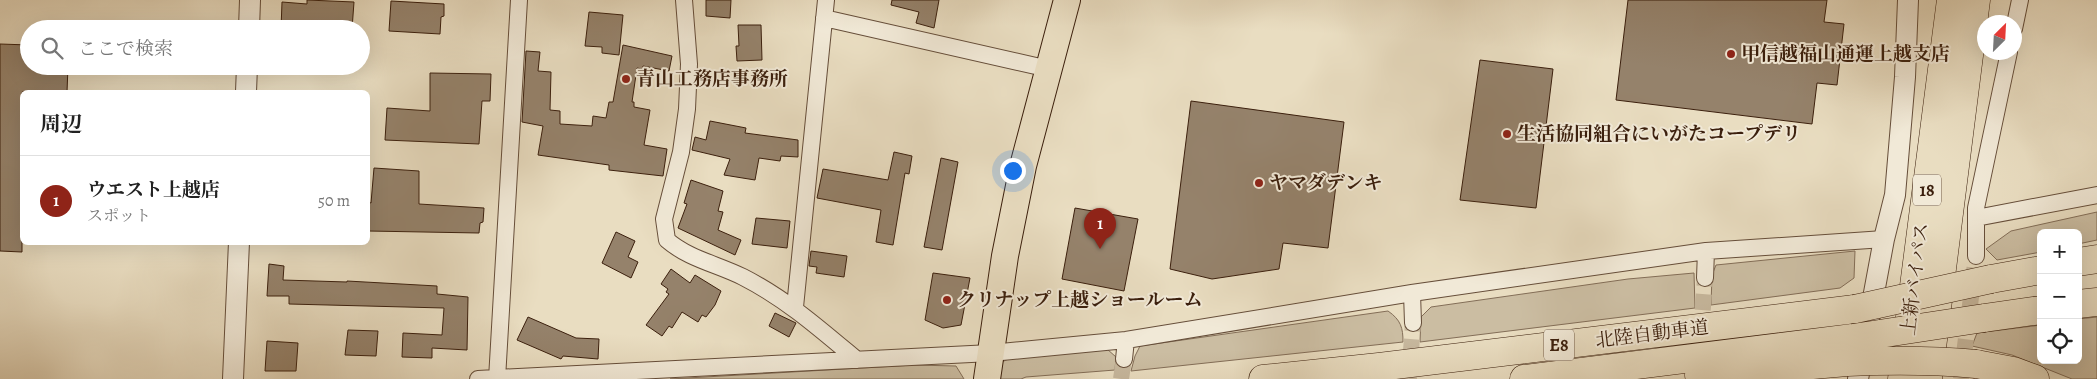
<!DOCTYPE html>
<html lang="ja">
<meta charset="utf-8">
<style>
body{margin:0;font-family:Alegreya,"Noto Serif JP",serif;background:#f6f6f6;color:#222}
.controls{position:absolute;right:15px;bottom:15px;display:grid;overflow:hidden;border-radius:8px;box-shadow:0 5px 20px #0002}
.controls button{width:45px;height:45px;display:grid;place-items:center;padding:0;border:0;border-bottom:1px solid #e0e0e0;background:#fff;color:#222;font:25px sans-serif}
.compass{position:absolute;left:1977px;top:15px;width:45px;height:45px;border-radius:50%;background:#fff;box-shadow:0 5px 20px #0002;rotate:24deg}
.you{position:absolute;left:1012px;top:170px;width:18px;height:18px;margin:-12px;border:4px solid #fff;border-radius:50%;background:#1a73e8;box-shadow:0 0 0 8px #1a73e833}
.badge{display:grid;place-items:center;width:32px;height:32px;border-radius:50%;background:#8f2418;color:#fff;font-size:16px;font-weight:700}
.pin{position:absolute;translate:-50% -41px;filter:drop-shadow(0 1px 2px #0008)}
.pin::after{content:'';position:absolute;top:26px;width:18px;height:15px;background:inherit;clip-path:polygon(0 0,100% 0,50% 100%)}
.list{margin:0;padding:0;list-style:none}
h2{display:flex;justify-content:space-between;align-items:center;height:65px;margin:0;padding:0 20px;font-size:21px}
h2 small{font-size:16px;font-weight:400;color:#767676}
.list li{display:grid;grid-template-columns:32px 1fr auto;gap:15px;align-items:center;box-sizing:border-box;height:90px;padding:0 20px;border-top:1px solid #e0e0e0}
.list b{display:block;font-size:19px;white-space:nowrap}
.list p{margin:0;font-size:16px;white-space:nowrap;color:#767676}
.list em{font-size:16px;font-style:normal;color:#767676}
.icon{flex:none;width:28px;height:28px;fill:none;stroke:currentColor;stroke-width:2;stroke-linecap:round;stroke-linejoin:round}
.map{position:relative;flex:none;width:2097px;height:379px;overflow:hidden}
.search{position:absolute;background:#fff;box-shadow:0 5px 20px #0002;left:20px;top:20px;width:350px;height:55px;display:flex;align-items:center;gap:12px;box-sizing:border-box;padding:0 18px;border-radius:28px;color:#767676;font-size:19px}
.panel{position:absolute;background:#fff;box-shadow:0 5px 20px #0002;left:20px;top:90px;width:350px;height:155px;border-radius:8px}
.map>svg:first-child{display:block}
.green{fill:#cbbda2;stroke:#836e58}
.building{fill:#95826b;stroke:#3b1f0d}
.lines{fill:none;stroke-linecap:round;stroke-linejoin:round}
.minor-tunnel{stroke:#c6b79d;stroke-width:16;stroke-dasharray:16 8;stroke-linecap:butt}
.minor-casing{stroke:#664e3a;stroke-width:18}
.tertiary-casing{stroke:#664e3a;stroke-width:22}
.primary-casing{stroke:#3b1f0d;stroke-width:28}
.trunk-casing{stroke:#3b1f0d;stroke-width:29}
.motorway-casing{stroke:#3b1f0d;stroke-width:29}
.minor{stroke:#f1e9d7;stroke-width:16}
.tertiary{stroke:#f1e9d7;stroke-width:20}
.primary{stroke:#e9ddc1;stroke-width:26}
.trunk{stroke:#e9ddc1;stroke-width:28}
.motorway{stroke:#e9ddc1;stroke-width:28}
.motorway-bridge-casing{stroke:#3b1f0d;stroke-width:29;stroke-linecap:butt}
.motorway-bridge{stroke:#e9ddc1;stroke-width:28}
.poi-dot{fill:#8f2418;stroke:#f1e9d7;stroke-width:2}
.labels{text-anchor:middle;dominant-baseline:central;stroke-width:4;stroke-linejoin:round;paint-order:stroke}
.shield{fill:#f1e9d7;stroke:#725c4a;stroke-width:1}
.shield-label{font-size:18px;font-weight:bold;fill:#3b1f0d}
.poi-label{font-size:19px;font-weight:bold;fill:#3b1f0d;stroke:#f1e9d7;text-anchor:start}
.street-label{font-size:19px;fill:#3b1f0d;stroke:#f1e9d7}
</style>
<div class="map">
<svg width="2097" height="379" viewBox="0 0 2097 379">
<rect width="100%" height="100%" fill="#e9ddc1"/>
<filter id="stains"><feTurbulence type="fractalNoise" baseFrequency=".004" numOctaves="4"/><feColorMatrix values="0 0 0 0 .2 0 0 0 0 .09 0 0 0 0 .02 0 0 0 .5 -.17"/></filter>
<radialGradient id="worn" r=".72"><stop offset=".6" stop-color="#630" stop-opacity="0"/><stop offset="1" stop-color="#630" stop-opacity=".3"/></radialGradient>
<path class="green" d="M2097,212V240L2078,244V233H2041V252L1997,260L1986,249L2011,231Z
M1855,251L1854,278L1840,288L1711,305L1712,275L1716,265Z
M1694,273L1695,308L1420,342L1421,317L1431,307L1628,279Z
M1388,311C1401,320 1403,328 1403,342L1131,371L1135,356L1140,346Z
M2097,317V379H2072L2012,355L1972,346L1977,333L2041,325V360H2078V319Z
M1107,349L1116,357L1115,370L1026,377L1021,379H1000V363L1008,359Z
M914,365L956,366L964,379H670Z"/>
<path class="building" d="M307,0L354,2L352,29H281L282,2L307,4Z
M706,0H731L730,18L706,16Z
M892,0H939L934,28L916,23L919,12L891,5Z
M1628,0H1827L1824,22L1844,24L1837,85L1817,83L1812,124L1616,100Z
M391,1L444,4V16L441,17L440,34L389,31Z
M589,12L623,15L619,55L602,53V47L585,46Z
M738,25H761L762,60L737,61L736,46H739Z
M0,44L29,45V66H68L67,92H22V252L0,251Z
M623,45L672,56L669,71L643,66L642,69L637,68L632,102H634V107L650,110L644,145L667,149L663,176L609,170V165L538,155L543,126L522,122L526,51L540,52L538,71L551,72L550,110L560,111V124L592,126L593,116L606,118L609,102H613Z
M1480,60L1553,69L1536,208L1460,200Z
M430,73L491,74L490,101H482L479,144L385,140L387,108L430,111Z
M1191,101L1344,122L1328,248L1283,243L1279,269L1212,279L1170,269Z
M710,121L746,128L745,133L798,140V157L781,156L780,161L759,158L755,180L724,175L730,159L692,150L695,137L706,140Z
M894,152L912,156L909,174L905,173L893,245L876,242L881,210L817,198L823,169L888,180Z
M941,158L958,162L942,250L924,247Z
M374,168L419,171V204L484,208L483,222L480,223L479,233L368,231V202L371,203Z
M691,180L723,191L718,211L723,212L718,230L741,240L735,255L678,228L687,204L684,203Z
M1075,208L1138,219L1124,291L1062,279Z
M756,218L790,221L787,248L752,244Z
M616,232L635,241L628,257L638,262L631,278L602,263Z
M811,251L847,256L844,277L816,273L817,267L809,266Z
M269,264L284,266L283,280L347,282V281L437,286V294L468,297L467,350L432,348V358L402,357L403,333L442,335L444,308L289,304V296H267Z
M671,269L690,283L695,275L721,291L715,305L706,317L702,315L698,322L682,312L672,328L669,326L662,336L646,325L669,294L666,292L668,289L661,284Z
M933,273L970,278L961,325L943,328L925,320Z
M775,313L796,323L789,337L769,326Z
M528,317L576,338L599,339L598,359L563,356L561,359L517,340Z
M348,330L378,331L376,356L345,355Z
M267,341L298,343L296,371H265Z"/>
<g class="lines">
<path class="minor-tunnel" d="M1701,334L1705,278
M1121,379L1124,359
M1409,379L1413,323
M1961,379L1976,256"/>
<defs>
<path id="minor" d="M684,0L689,64L687,109L681,152L664,219L667,240C689,259 717,264 743,277C786,299 820,329 857,360
M824,18L1049,69
M2014,29L2020,0
M1976,218L2097,195
M1976,256V208L2009,52
M1705,278L1706,251
M1412,293L1413,323
M795,307L826,0
M1124,359L1126,340
M478,379L991,353L1126,340L1412,293L1706,251L1884,239
M497,379L519,0"/>
<path id="tertiary" d="M249,29L250,0
M246,92L247,66
M233,379L239,242
M1858,379L1884,239L1895,195L1905,77L1908,0"/>
<path id="primary" d="M987,379L1005,256L1023,166L1067,0"/>
<path id="trunk" d="M1902,379L1951,0
M1928,379L1976,0"/>
<path id="motorway" d="M2078,262L2097,259
M1991,279L2041,270
M2078,304L2097,302
M1984,318L2041,310
M1976,364L2013,371L2035,379
M1699,375L1847,362
M1263,379L1379,367L1855,309
M1524,379L1853,338"/>
</defs>
<use href="#minor" class="minor-casing"/>
<use href="#tertiary" class="tertiary-casing"/>
<use href="#primary" class="primary-casing"/>
<use href="#trunk" class="trunk-casing"/>
<use href="#motorway" class="motorway-casing"/>
<use href="#minor" class="minor"/>
<use href="#tertiary" class="tertiary"/>
<use href="#primary" class="primary"/>
<use href="#trunk" class="trunk"/>
<use href="#motorway" class="motorway"/>
<defs>
<path id="motorway-bridge" d="M1855,309L1991,279
M1853,338L1984,318
M1847,362C1891,360 1933,360 1976,364"/>
</defs>
<use href="#motorway-bridge" class="motorway-bridge-casing"/>
<use href="#motorway-bridge" class="motorway-bridge"/>
</g>
<g class="poi-dot">
<circle cx="1731" cy="54" r="5"/>
<circle cx="626" cy="79" r="5"/>
<circle cx="1507" cy="134" r="5"/>
<circle cx="1259" cy="183" r="5"/>
<circle cx="947" cy="300" r="5"/>
</g>
<g class="labels">
<g class="shield">
<rect x="1913" y="174.5" width="28" height="31" rx="4"/>
<rect x="1544" y="329.5" width="30" height="31" rx="4"/>
</g>
<g class="shield-label">
<text x="1927" y="190">18</text>
<text x="1559" y="345">E8</text>
</g>
<g class="poi-label">
<text x="1741" y="54">甲信越福山通運上越支店</text>
<text x="636" y="79">青山工務店事務所</text>
<text x="1517" y="134">生活協同組合にいがたコープデリ</text>
<text x="1269" y="183">ヤマダデンキ</text>
<text x="957" y="300">クリナップ上越ショールーム</text>
</g>
<g class="street-label">
<text transform="translate(1915 279) rotate(-83)">上新バイパス</text>
<text transform="translate(1652 334) rotate(-7)">北陸自動車道</text>
</g>
</g>
<rect width="100%" height="100%" filter="url(#stains)"/>
<rect width="100%" height="100%" fill="url(#worn)"/>
</svg>
<div class="controls">
<button>+</button>
<button>−</button>
<button><svg class="icon" aria-label="locate" viewBox="0 0 24 24"><circle cx="12" cy="12" r="6"/><path d="M12 2v4M12 18v4M2 12h4M18 12h4"/></svg></button>
</div>
<svg class="compass" viewBox="-18 -18 36 36"><path d="M0-13l5 13h-10z" fill="#e53935"/><path d="M0 13l5-13h-10z" fill="#767676"/></svg>
<div class="you"></div>
<div class="pin badge" style="left:1100px;top:249px">1</div>
<div class="search"><svg class="icon" aria-label="search" viewBox="0 0 24 24"><circle cx="10" cy="10" r="6"/><path d="M15 15l6 6"/></svg>ここで検索</div>
<section class="panel">
<h2>周辺<small></small></h2>
<ul class="list">
<li><span class="badge">1</span><div><b>ウエスト上越店</b><p>スポット</p></div><em>50 m</em></li>
</ul>
</section>
</div>
